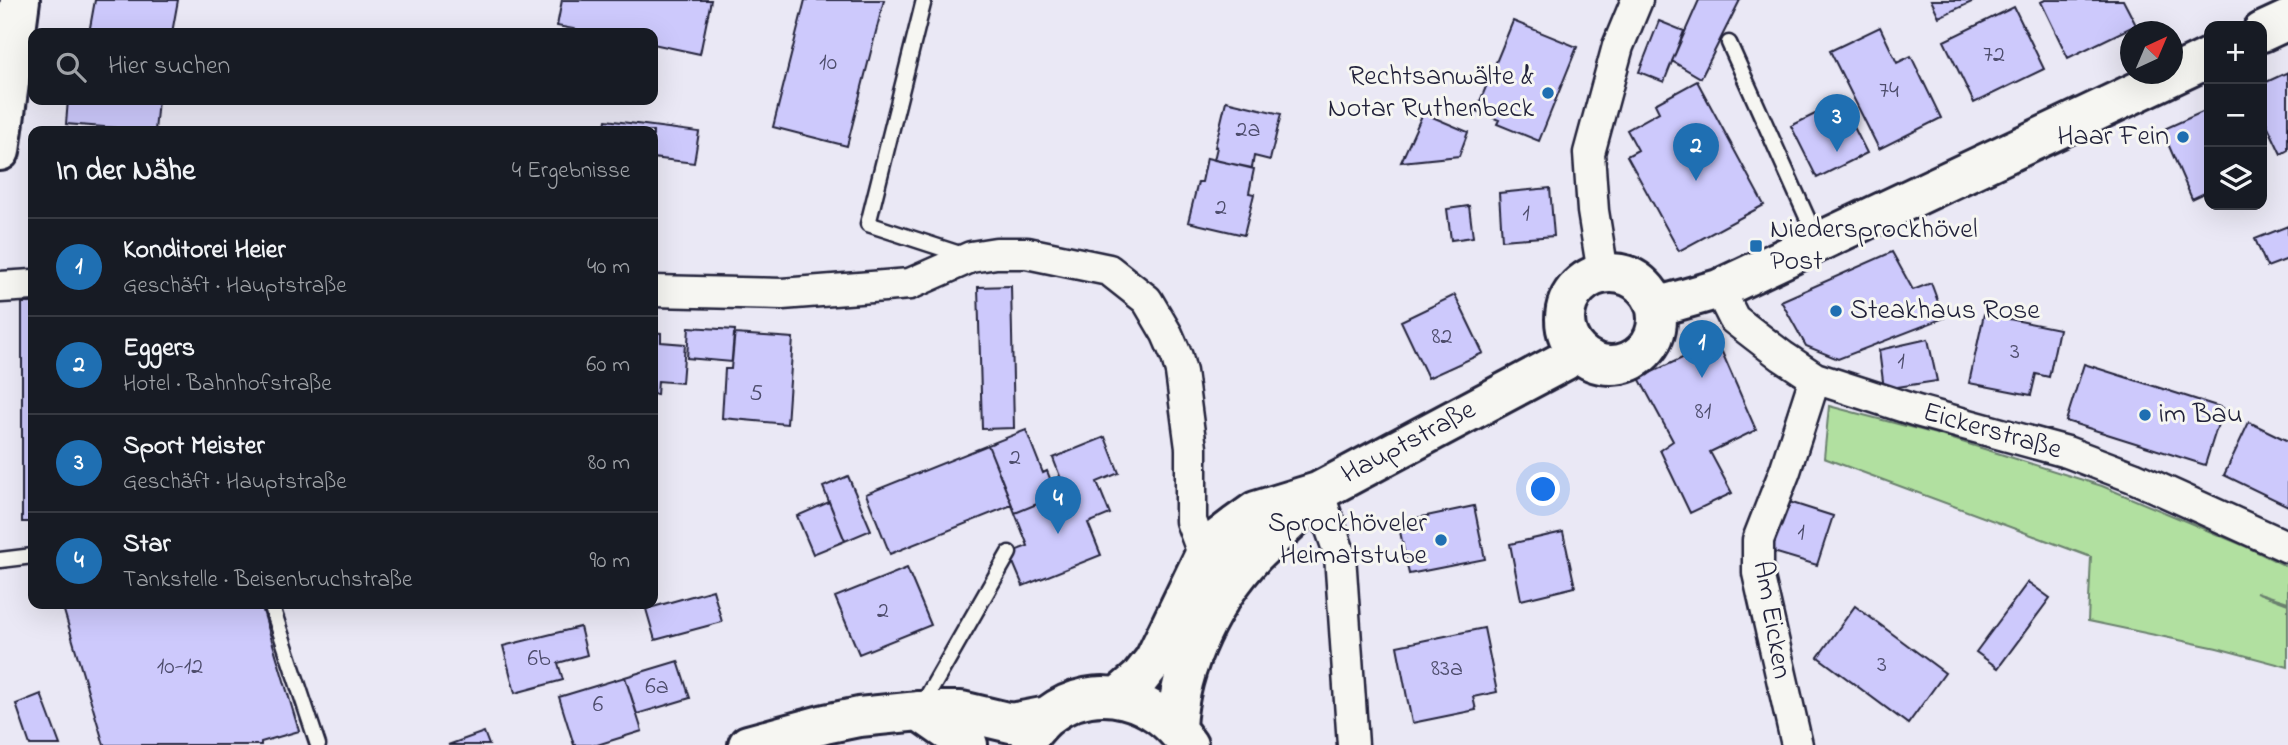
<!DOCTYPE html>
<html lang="de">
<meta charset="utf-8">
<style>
body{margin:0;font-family:"Indie Flower",sans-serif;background:#242831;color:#f1f3f6}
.controls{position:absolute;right:21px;top:21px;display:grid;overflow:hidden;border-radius:14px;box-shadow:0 7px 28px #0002}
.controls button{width:63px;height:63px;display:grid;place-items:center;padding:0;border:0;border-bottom:2px solid #363941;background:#171b24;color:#f1f3f6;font:35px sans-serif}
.compass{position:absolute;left:2120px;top:21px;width:63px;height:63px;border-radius:50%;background:#171b24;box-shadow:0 7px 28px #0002;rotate:44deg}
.you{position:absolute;left:1544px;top:490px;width:24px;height:24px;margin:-18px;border:5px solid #fff;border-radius:50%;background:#1a73e8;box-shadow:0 0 0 10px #1a73e833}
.badge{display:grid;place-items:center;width:46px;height:46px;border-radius:50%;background:#1f6fb2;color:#fff;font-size:23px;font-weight:700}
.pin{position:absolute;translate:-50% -58px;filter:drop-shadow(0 2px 4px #0008)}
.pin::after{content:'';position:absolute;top:37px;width:24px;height:21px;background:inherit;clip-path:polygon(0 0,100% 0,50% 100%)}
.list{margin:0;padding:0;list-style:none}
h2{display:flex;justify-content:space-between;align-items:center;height:91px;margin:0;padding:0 28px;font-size:30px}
h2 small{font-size:23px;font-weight:400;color:#9ea1a6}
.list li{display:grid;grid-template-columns:46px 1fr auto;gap:21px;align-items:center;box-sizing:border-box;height:98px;padding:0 28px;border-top:2px solid #363941}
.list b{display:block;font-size:26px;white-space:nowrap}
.list p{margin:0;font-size:23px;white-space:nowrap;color:#9ea1a6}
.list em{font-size:23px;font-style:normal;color:#9ea1a6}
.icon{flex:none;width:38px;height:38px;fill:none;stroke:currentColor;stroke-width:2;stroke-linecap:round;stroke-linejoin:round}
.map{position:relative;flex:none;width:2288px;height:745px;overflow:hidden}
.search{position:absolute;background:#171b24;box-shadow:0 7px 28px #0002;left:28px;top:28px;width:630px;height:77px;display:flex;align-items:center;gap:18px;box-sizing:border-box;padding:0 24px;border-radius:14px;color:#9ea1a6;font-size:26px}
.panel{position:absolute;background:#171b24;box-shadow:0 7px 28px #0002;left:28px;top:126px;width:630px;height:483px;border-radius:14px}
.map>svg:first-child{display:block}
.green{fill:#b1e0a0;stroke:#6a816e;stroke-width:2}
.building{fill:#cdc9fc;stroke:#22223b;stroke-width:2}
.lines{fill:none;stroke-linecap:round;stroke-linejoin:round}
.lane-casing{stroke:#22223b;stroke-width:19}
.street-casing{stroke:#22223b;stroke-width:35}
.secondary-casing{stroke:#22223b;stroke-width:44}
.lane{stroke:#f6f6f2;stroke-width:14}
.street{stroke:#f6f6f2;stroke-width:30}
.secondary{stroke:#f6f6f2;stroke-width:38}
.poi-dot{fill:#1f6fb2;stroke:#f6f6f2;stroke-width:2.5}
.labels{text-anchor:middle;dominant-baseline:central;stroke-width:6;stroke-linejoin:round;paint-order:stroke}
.number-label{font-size:24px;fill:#4d4c6b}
.poi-label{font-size:28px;fill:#22223b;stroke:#f6f6f2;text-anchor:end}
.street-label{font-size:28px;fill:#22223b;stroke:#f6f6f2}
</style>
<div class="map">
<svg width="2288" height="745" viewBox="0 0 2288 745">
<rect width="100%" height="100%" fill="#eae8f5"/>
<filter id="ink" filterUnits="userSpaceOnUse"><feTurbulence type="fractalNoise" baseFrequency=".0143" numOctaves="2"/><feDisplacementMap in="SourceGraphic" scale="14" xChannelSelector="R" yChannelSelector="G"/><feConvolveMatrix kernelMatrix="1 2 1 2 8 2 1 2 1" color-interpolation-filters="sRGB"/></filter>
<g filter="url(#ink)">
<path class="green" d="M1829,406L1940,435L2102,486L2247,547L2288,567V602L2256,592L2288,604V667L2217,648L2088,621L2091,557L1824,458Z"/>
<path class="building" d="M95,0H178L172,33H89Z
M562,0H711L700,54L653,44V33H595L557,26Z
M805,0H884L847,146L773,127Z
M1699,0H1740L1701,78L1672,61Z
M1931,0H1976L1939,17Z
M2045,0H2123L2136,25L2068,58L2041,2Z
M2014,7L2044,69L1974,103L1944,41Z
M1513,21L1577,47L1539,141L1497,124L1499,120L1476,111Z
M1659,21L1684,31L1664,82L1639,72Z
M1880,27L1897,63L1911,56L1941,118L1879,149L1830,51Z
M2288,72V150L2281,154L2262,114V84Z
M1697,81L1764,205L1679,251L1627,156L1638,150L1627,130L1659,112L1655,104Z
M68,100H158L155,131L66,124Z
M1226,101L1281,114L1270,160L1254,156L1252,168L1214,160L1217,147H1215Z
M1841,101L1867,153L1817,178L1791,126Z
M2209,109V191L2192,199L2162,130Z
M1423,113L1468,132L1459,156L1401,162Z
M606,120L699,132L694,163L653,158V131H604Z
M1207,158L1254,169L1249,193L1254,194L1244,235L1188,222L1198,182H1202Z
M1550,188L1554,236L1502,240L1499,193Z
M1469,206L1473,237L1451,240L1447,209Z
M2288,226V259L2267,267L2255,239Z
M1892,252L1913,290L1931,283L1944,318L1838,359L1806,346L1781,301Z
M1011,286L1014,428L982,429L978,287Z
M1455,295L1483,353L1428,378L1401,321Z
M22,303H33V522H22Z
M1984,314L2059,329L2049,377L2036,374L2031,395L1969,383Z
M689,327L735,330L732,362L687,358Z
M653,332L661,333V342L685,344L682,383L658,381L657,395L653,394Z
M734,334L793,338L787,424L722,418L725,369H731Z
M1928,339L1937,381L1884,389L1879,350Z
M1706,347L1722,352L1756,430L1710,452L1732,493L1690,513L1660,450L1673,441L1639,378Z
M2084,364L2223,408L2205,465L2066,421Z
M2249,422L2288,441V506L2224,475Z
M1026,430L1043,473L1047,471L1057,496L1015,513L988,445Z
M1105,437L1119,473L1097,482L1110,514L1088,523L1101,555L1023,586L1009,553L1028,546L1015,513L1066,492L1053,458Z
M988,445L1012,505L890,554L866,494Z
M848,476L871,530L845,541L823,487Z
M1786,501L1833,516L1817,565L1770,551Z
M829,502L845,541L813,554L797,516Z
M1474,506L1485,559L1409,574L1398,522Z
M1563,532L1575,587L1521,600L1510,544Z
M907,568L931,625L859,654L835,597Z
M2028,582L2050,598L1998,668L1976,652Z
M713,590L722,622L655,640L646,609Z
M62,604H261L299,731L261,742V745H104Z
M1855,606L1945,673L1908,724L1818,657Z
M580,627L587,655L558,663L563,680L515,693L503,646Z
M1484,628L1497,692L1473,697L1476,710L1412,723L1397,646Z
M678,661L690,698L637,714L625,677Z
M625,677L642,731L597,745H574L559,697Z
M41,694L60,745H30L16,704Z
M484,732L489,745H448Z"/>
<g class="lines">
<defs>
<path id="lane" d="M924,0L868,224L966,256
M1729,43L1818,242
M0,560L33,556
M271,604L318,745
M921,707L1009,553"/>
<path id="street" d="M1603,273L1593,211L1589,153L1618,46L1637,0
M0,287L33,285
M1719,289L1734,319L1782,356L1815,378L1917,411L2067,452L2133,477L2288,547
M653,291L782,294L910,284L971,257L996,253H1027L1109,270L1147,300L1167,334L1177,357L1181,372L1191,448V521L1204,556L1217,568
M1318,492L1340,555L1353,745
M1797,745L1758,573V540L1785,471L1815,378"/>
<path id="secondary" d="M2262,32L2288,20
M0,151L20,0
M1565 319a46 46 0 1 1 92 0a46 46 0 1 1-92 0Z
M1656,307L1719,289L2209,58
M1118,697L1139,679L1154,660L1204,556L1218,539L1235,526L1256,511L1318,492L1564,361L1577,350
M919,711L968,745
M1176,728C1179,665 1212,600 1255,554C1276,533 1298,516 1317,493
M1030,735C1036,728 1042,720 1049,715C1098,678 1157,699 1188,745
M748,745L825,724L859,717L919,711H961L1011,723L1048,716"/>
</defs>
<use href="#lane" class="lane-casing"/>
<use href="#street" class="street-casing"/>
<use href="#secondary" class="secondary-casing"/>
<use href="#lane" class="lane"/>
<use href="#street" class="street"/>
<use href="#secondary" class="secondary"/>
</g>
</g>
<g class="poi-dot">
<circle cx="1548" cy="93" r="7"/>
<circle cx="2183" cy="137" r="7"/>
<rect x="1749" y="239" width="14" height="14" rx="3.5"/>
<circle cx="1836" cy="311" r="7"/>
<circle cx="2145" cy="415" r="7"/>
<circle cx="1441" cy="540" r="7"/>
</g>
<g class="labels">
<g class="number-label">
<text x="1994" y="55">72</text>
<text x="828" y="63">10</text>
<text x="1889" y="91">74</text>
<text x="1248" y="130">2a</text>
<text x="1221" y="208">2</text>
<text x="1526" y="214">1</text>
<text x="1442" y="337">82</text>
<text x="2015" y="352">3</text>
<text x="1901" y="362">1</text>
<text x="756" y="394">5</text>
<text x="1703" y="412">81</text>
<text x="1015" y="458">2</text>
<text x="1801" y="533">1</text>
<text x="883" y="611">2</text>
<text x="539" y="659">6b</text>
<text x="1882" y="665">3</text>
<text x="180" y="667">10-12</text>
<text x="1447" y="669">83a</text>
<text x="657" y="687">6a</text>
<text x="598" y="705">6</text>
</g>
<g class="poi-label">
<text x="1534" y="77">Rechtsanwälte &amp;<tspan x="1534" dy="32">Notar Ruthenbeck</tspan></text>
<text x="2169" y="137">Haar Fein</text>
<text x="1770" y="230" text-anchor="start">Niedersprockhövel<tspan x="1770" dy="32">Post</tspan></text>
<text x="1850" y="311" text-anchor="start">Steakhaus Rose</text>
<text x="2159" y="415" text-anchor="start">im Bau</text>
<text x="1427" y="524">Sprockhöveler<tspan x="1427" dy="32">Heimatstube</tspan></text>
</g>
<g class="street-label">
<text transform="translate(1992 432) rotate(16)">Eickerstraße</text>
<text transform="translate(1409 443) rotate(-28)">Hauptstraße</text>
<text transform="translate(1771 620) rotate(80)">Am Eicken</text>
</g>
</g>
</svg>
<div class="controls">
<button>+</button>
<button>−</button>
<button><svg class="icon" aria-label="layers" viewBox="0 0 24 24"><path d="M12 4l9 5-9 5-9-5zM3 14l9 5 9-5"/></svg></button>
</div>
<svg class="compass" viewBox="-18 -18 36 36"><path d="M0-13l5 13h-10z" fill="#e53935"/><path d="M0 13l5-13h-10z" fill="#9ea1a6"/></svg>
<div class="you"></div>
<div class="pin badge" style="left:1702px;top:378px">1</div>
<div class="pin badge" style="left:1696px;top:181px">2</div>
<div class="pin badge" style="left:1837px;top:152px">3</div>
<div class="pin badge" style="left:1058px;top:534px">4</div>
<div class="search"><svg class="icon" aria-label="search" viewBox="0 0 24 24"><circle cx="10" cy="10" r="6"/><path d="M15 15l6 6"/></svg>Hier suchen</div>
<section class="panel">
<h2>In der Nähe<small>4 Ergebnisse</small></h2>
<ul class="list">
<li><span class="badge">1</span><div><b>Konditorei Heier</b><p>Geschäft · Hauptstraße</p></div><em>40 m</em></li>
<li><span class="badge">2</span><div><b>Eggers</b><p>Hotel · Bahnhofstraße</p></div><em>60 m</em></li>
<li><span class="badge">3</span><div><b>Sport Meister</b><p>Geschäft · Hauptstraße</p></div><em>80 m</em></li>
<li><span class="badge">4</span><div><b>Star</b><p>Tankstelle · Beisenbruchstraße</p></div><em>90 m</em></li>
</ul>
</section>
</div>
